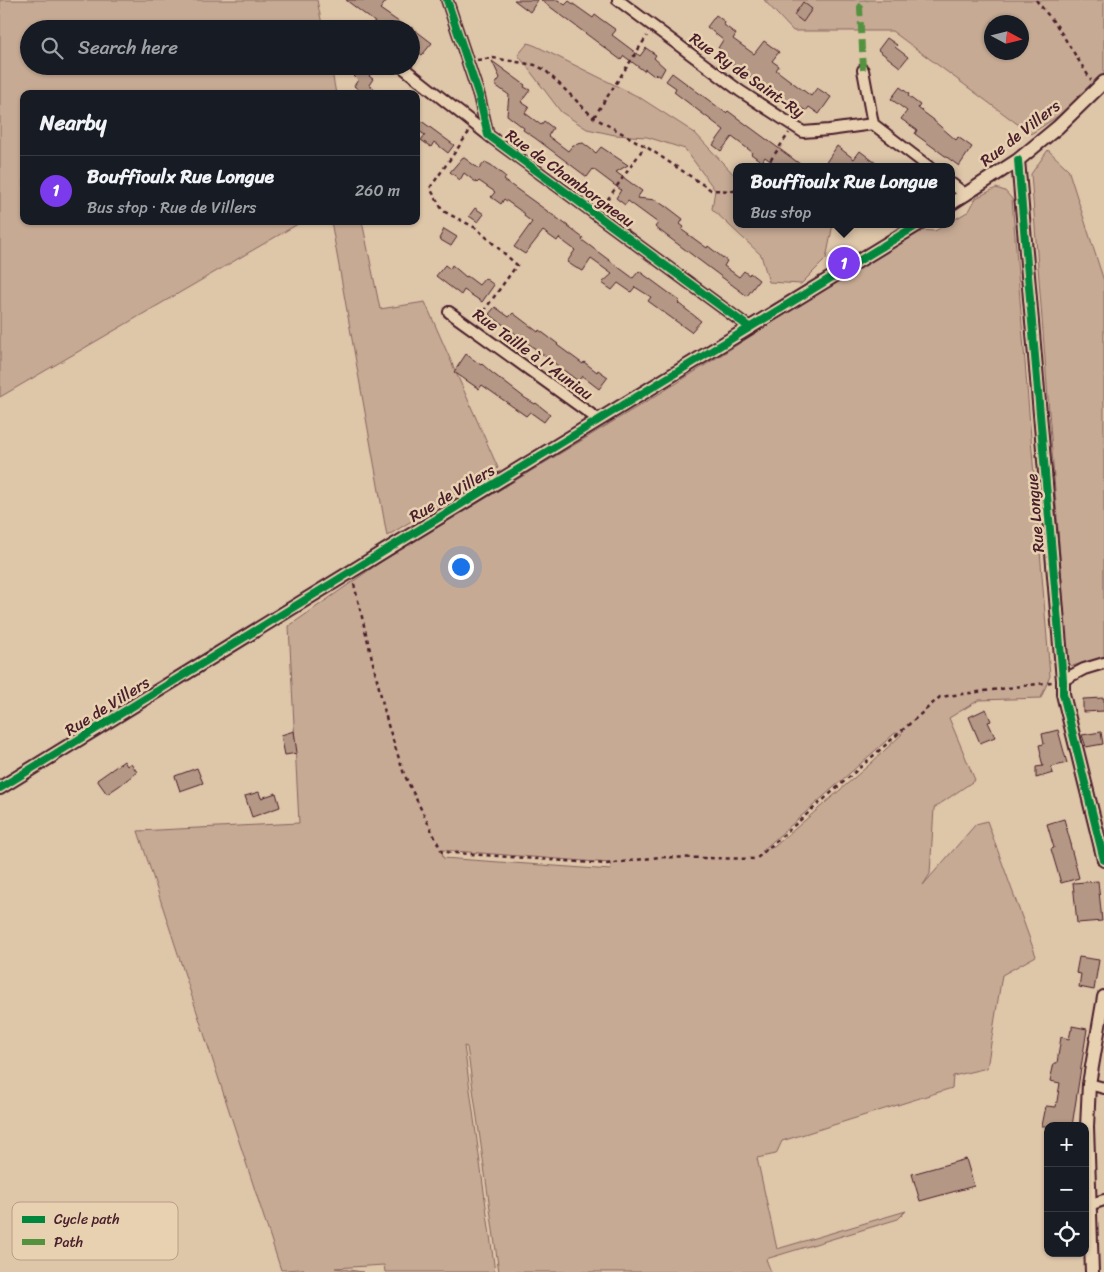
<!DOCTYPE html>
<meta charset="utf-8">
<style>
body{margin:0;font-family:Sriracha,sans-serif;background:#20242c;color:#f1f3f6}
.controls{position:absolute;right:15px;bottom:15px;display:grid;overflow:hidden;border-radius:10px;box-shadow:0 1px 4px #0004}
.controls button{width:45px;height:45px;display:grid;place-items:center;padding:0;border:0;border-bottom:1px solid #363941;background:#171b24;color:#f1f3f6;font:25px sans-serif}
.compass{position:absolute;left:984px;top:15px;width:45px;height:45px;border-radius:50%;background:#171b24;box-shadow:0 1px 4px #0004;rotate:97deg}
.you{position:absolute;left:460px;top:566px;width:18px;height:18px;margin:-12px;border:4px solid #fff;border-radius:50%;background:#1a73e8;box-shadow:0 0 0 8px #1a73e833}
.badge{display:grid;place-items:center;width:32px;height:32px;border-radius:50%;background:#7c3aed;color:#fff;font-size:16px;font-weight:700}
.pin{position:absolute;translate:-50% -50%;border:2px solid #fff;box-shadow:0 1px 5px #0006}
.popup{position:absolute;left:733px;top:163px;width:222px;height:65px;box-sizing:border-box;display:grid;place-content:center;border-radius:10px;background:#171b24;filter:drop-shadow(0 1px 4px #0005);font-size:16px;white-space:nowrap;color:#9ea1a6}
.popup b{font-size:19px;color:#f1f3f6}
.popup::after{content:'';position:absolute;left:50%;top:100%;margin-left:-10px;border:10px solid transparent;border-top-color:#171b24}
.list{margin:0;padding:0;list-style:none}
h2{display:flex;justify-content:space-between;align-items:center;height:65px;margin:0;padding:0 20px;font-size:21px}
h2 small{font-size:16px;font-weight:400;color:#9ea1a6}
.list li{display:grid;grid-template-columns:32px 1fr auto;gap:15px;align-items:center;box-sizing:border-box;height:70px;padding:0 20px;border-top:1px solid #363941}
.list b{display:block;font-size:19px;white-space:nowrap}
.list p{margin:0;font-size:16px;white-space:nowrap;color:#9ea1a6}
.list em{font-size:16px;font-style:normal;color:#9ea1a6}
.icon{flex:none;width:28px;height:28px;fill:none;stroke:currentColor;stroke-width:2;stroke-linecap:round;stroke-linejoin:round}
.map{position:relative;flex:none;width:1104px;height:1272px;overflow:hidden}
.search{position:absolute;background:#171b24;box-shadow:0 1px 4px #0004;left:20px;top:20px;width:400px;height:55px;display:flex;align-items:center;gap:12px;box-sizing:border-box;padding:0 18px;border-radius:28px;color:#9ea1a6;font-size:19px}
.panel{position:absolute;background:#171b24;box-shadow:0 1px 4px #0004;left:20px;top:90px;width:400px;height:135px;border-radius:10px}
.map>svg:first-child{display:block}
.green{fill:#c6aa94;stroke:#886460;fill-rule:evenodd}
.building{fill:#b49785;stroke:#4a1f2b}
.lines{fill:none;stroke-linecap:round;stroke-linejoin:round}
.minor-casing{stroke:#4a1f2b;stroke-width:14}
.tertiary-casing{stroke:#4a1f2b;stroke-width:16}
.path{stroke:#4a1f2b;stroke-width:2.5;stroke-dasharray:4 4;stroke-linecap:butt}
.minor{stroke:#e8d1b1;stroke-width:10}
.tertiary{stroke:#e8d1b1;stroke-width:12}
.quiet{stroke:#549240;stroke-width:6;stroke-dasharray:12 6;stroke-linecap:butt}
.cycleway-casing{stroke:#e8d1b1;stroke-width:11}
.cycleway{stroke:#00873e;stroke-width:8}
.labels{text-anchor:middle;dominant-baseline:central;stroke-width:5;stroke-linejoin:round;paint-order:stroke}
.street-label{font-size:16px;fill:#4a1f2b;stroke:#e8d1b1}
.key{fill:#e8d1b1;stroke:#b99c89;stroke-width:1}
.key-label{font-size:14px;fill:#4a1f2b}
</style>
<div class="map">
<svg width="1104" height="1272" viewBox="0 0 1104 1272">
<rect width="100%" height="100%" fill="#dec6a9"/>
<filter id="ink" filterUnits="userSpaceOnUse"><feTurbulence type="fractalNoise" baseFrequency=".02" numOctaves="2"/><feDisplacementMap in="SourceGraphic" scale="10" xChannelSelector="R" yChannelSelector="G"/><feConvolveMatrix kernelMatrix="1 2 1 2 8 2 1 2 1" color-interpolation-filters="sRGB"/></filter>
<g filter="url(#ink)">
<path class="green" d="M0,0H317L323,29H29V66H331L336,94H24V221H303L0,397Z
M764,0H1104V80L1097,90L1031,134L892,31H793ZM992,22H1022V52H992Z
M528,43L536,46L639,97L695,133L736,177V224H833L826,259L801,284L769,282L761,255L712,209L715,190L685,149L647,137L615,135L587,129L561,112L518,55Z
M1048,150L1068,169L1104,281V657L1072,666L1068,662L1031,174Z
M996,188L1005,191L1012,199L1050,676L1041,698L979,700L949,718L975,780L934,808L930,874L923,885L976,824L987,821L1036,956L1002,975L987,1068L953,1076L952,1088L782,1141L776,1154L757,1158L777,1249L906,1211L898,1219L766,1259L771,1272H499L467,1047L464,1046L495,1272H385L384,1265L335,1268L363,1272H298L304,1269L281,1270L138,831L299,823L289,626L385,559L677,383L918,230L935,231L947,224H952V221L969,211L976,198ZM895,733L902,734L869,765L774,847L762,851ZM442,850L610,863L611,870L443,858Z
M331,221H362L380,309L425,302L498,468L387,536Z"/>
<path class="building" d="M346,0H387L380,9L409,29H384Z
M514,0H538L530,12Z
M541,0H558L565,5L569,1L593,18L595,15L616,30L612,35L640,56L646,48L656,55L654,58L665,68L660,77L656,74L654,76L645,69L644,71L624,56L621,60Z
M803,2L812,9L803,22L794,15Z
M716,15L725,22L724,25L736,34L733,39L754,54L764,41L779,52L772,61L779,66L776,70L796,85L811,96L817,88L831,97L819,114L809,107L806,111L797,105L794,108L725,59L727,55L718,48L723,40L707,27Z
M411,27L432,43L422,55L411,47Z
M887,38L897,45L895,47L908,57L900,67L878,50Z
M492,61L525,85L524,87L530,90L521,102L529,107L525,113L541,125L544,121L553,128L548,136L568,151L573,145L583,143L596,153L601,147L628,165L616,172L642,191L637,198L656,200L666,207V206L683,219L680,224L684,227L682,230L707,248L708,246L727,261L724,266L739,277L744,271L749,275L750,273L759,280L747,296L655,227L658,223L628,201L625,205L616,198L621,190L593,169L587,177L535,138L523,130L524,128L507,115L509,95L495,85L500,78Z
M361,66H364L372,72L369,76L373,79L369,85L382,94H364L354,86L358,80L354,76Z
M672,73L726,113L728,111L804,167H778L765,157L762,162L751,154L752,152L732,137L721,151L713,145L724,130L674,92L676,88L666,81Z
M900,87L909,94L908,96L920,105L918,108L934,120V121L956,140L958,137L972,147L959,166L915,134L917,130L901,119L907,111L891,99Z
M416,117L454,145L448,153L434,142L431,147L421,140L425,135L416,129Z
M837,146L854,159L860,151L881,167H823Z
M463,157L479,169L485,162L491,165L506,177L504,180L568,226H567L583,238L582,240L633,278L639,271L680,301L678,303L701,321L691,332L648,301L651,297L635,287L631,292L618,283L612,290L602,283L612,274L591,259L583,271L576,268L567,262L575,250L559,238L557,241L543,231L525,254L514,247L532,222L524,216L525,214L504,199L501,204L491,197L495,192L479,181L477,183L464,173L460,180L450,172Z
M475,208L484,214L478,222L469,216Z
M444,229L457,237L451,246L439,239Z
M445,265L450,269L452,265L466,277L467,276L479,285L485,278L494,285L482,302L464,290L461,295L436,276Z
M495,307L509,317L513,313L538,332L539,330L558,344L557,345L583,364L584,362L597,372L598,370L608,377L599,389L582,376L578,381L489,314Z
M466,354L481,365L482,364L491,372L525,398L535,404L536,403L550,414L544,422L530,412L526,416L482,385L479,389L454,372Z
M1104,698V711L1083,712V699Z
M986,709L991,721L988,722L995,737L980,743L969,717Z
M1058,730L1067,763L1051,767L1053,773L1036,778V767L1043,766L1040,754H1041L1039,745L1044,744L1042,734Z
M294,731L297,753L285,755L281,735Z
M1101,732L1103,744L1086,747L1082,735Z
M124,761L127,766L131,763L137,772L119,786L107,794L97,780Z
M197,768L203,783L180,791L175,776Z
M259,792L261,798L276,793L280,807L252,817L245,796Z
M1064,819L1071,844H1070L1079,878L1061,883L1051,849L1054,848L1047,824Z
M1098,881L1102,921L1077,923L1073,883Z
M1079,957L1099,960L1094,990L1079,987L1081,974L1076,973Z
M1072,1026L1087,1029L1072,1126H1042L1046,1106L1056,1107L1060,1083L1050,1081L1054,1063H1057L1061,1037L1069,1039L1071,1030H1072Z
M966,1159L974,1186L920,1201L912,1174Z"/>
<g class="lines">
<defs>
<path id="minor" d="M447,0L479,96L488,135L749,327
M618,0L740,91L803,132L829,130L873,124
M401,66L488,135
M863,70L873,124L929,167
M952,184L966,195
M449,312L599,420
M1063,680L1084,669L1104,663
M1089,1084L1104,1088
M1089,1205L1104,1200"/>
<path id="tertiary" d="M1018,160L1063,680V694L1104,860
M952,203L1018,160L1058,127L1104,82
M0,788L391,547L919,224
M1092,1272L1087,1127L1089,1084L1104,997"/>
</defs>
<use href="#minor" class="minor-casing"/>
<use href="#tertiary" class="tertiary-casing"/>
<path class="path" d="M1036,0L1057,26L1091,80
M477,60L493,58L535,65L545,70L593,117L645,146L711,190L736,191
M594,117L647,36
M469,132L430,188L443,211L476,228L517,265L478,319
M766,167L789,133
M603,206L645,146
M354,584L388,725L404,774L442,852L607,864L659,857L756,859L940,697L1052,682"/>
<use href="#minor" class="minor"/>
<use href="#tertiary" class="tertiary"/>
<path class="quiet" d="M863,70L860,7L866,0"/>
<defs>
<path id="cycleway" d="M447,0L479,96L488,135L749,327
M1018,160L1063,680V694L1104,860
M0,788L391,547L919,224"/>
</defs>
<use href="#cycleway" class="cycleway-casing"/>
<use href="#cycleway" class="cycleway"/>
</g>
</g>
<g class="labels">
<g class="street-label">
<text transform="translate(747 75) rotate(35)">Rue Ry de Saint-Ry</text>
<text transform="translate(1020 133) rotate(-38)">Rue de Villers</text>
<text transform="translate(570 178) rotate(36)">Rue de Chamborgneau</text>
<text transform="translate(533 354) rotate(36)">Rue Taille à l'Auniau</text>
<text transform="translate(452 493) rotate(-31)">Rue de Villers</text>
<text transform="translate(1035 513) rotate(-95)">Rue Longue</text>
<text transform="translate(107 706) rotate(-32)">Rue de Villers</text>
</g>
</g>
<rect x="12" y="1202" width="166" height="58" rx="8" class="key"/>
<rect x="22" y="1216" width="23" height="7" fill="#00873e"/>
<rect x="22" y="1239" width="23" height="6" fill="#549240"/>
<g class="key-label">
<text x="54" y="1224">Cycle path</text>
<text x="54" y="1247">Path</text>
</g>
</svg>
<div class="controls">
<button>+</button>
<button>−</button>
<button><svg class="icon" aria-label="locate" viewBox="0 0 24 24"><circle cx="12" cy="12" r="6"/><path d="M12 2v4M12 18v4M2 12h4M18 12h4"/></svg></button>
</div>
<svg class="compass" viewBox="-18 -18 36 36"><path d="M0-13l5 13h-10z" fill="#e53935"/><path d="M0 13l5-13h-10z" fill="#9ea1a6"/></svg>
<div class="you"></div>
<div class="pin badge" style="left:844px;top:263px">1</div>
<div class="popup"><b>Bouffioulx Rue Longue</b>Bus stop</div>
<div class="search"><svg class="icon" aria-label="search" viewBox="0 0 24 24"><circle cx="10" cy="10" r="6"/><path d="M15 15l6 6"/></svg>Search here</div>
<section class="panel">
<h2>Nearby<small></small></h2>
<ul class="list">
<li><span class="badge">1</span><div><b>Bouffioulx Rue Longue</b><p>Bus stop · Rue de Villers</p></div><em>260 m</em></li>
</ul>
</section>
</div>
